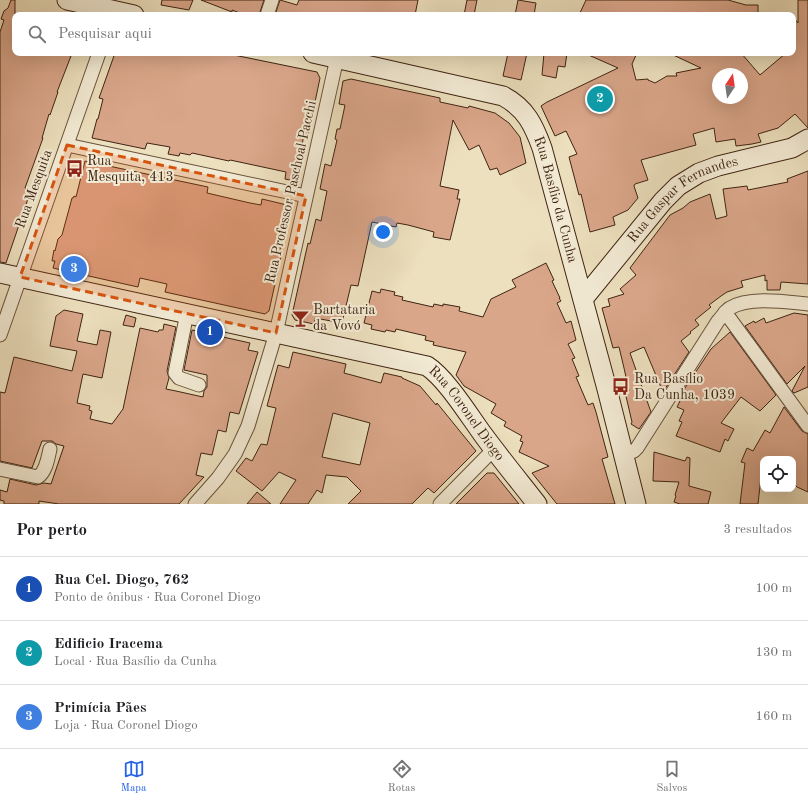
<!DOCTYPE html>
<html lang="pt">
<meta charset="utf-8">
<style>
body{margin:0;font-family:"Old Standard TT",serif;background:#f2f2f2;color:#202124}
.controls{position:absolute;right:12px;bottom:12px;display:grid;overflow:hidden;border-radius:8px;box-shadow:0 4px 16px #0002}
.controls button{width:36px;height:36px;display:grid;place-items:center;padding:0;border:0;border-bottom:1px solid #e0e0e0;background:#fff;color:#202124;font:20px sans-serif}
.compass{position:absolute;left:712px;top:68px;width:36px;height:36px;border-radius:50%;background:#fff;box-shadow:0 4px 16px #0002;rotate:13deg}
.you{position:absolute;left:383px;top:232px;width:14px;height:14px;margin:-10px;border:3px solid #fff;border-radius:50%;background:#1a73e8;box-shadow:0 0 0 6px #1a73e833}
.badge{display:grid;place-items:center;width:26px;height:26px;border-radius:50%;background:#2563eb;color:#fff;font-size:13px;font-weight:700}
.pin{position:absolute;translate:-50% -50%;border:2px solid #fff;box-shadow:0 1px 4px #0006}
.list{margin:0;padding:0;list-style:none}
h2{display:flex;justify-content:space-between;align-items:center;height:52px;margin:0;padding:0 16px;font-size:17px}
h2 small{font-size:13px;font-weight:400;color:#757577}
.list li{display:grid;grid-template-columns:26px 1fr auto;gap:12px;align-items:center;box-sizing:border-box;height:64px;padding:0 16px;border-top:1px solid #e0e0e0}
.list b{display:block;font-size:15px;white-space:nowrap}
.list p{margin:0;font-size:13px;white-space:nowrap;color:#757577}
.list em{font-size:13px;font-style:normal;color:#757577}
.icon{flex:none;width:22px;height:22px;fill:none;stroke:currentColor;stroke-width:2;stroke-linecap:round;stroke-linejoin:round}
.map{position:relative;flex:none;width:808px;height:504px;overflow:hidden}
.search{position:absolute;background:#fff;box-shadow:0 4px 16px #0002;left:12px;right:12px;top:12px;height:44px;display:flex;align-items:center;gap:10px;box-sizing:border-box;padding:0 14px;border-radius:8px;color:#757577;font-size:15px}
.sheet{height:244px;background:#fff}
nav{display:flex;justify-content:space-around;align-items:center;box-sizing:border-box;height:56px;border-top:1px solid #e0e0e0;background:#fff;font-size:11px;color:#757577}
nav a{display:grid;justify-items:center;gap:2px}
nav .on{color:#2563eb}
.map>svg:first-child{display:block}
.building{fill:#daa68a;stroke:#3f2412;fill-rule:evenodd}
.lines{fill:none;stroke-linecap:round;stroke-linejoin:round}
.street-casing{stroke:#6a533d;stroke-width:15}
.secondary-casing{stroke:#3f2412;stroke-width:21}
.street{stroke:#f3ebd5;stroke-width:13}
.secondary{stroke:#f3ebd5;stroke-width:19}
.marked{fill:#d7540d;fill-opacity:0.2;stroke:#d7540d;stroke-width:3;stroke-dasharray:8 5;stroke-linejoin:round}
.labels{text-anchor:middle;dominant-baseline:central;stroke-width:4;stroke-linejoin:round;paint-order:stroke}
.poi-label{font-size:14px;fill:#3f2412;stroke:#f3ebd5;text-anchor:start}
.street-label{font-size:14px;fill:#3f2412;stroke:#f3ebd5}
</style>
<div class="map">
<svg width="808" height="504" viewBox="0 0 808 504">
<rect width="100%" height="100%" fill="#ede0be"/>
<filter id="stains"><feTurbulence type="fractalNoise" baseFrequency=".005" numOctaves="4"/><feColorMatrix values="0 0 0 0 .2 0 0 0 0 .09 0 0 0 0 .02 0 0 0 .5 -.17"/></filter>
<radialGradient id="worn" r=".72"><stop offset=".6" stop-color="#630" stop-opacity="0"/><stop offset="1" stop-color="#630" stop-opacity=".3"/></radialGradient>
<path class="building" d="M11,0H15V53H60L71,56L57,92H58L50,115L49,114L42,138H43L25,188L31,190L6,263L0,262V32L4,20L1,19L4,11L8,8Z
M162,0H193L189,10L161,5Z
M201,0H264L259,15H245L232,10V12Z
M280,0L297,5L299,0H418L415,15H275Z
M467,0H477L474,15H464Z
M518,0L536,3L534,15H515Z
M586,0H728L746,5H758V15H579Z
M798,0H808V128L795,114L778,128L758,134L761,142L752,144L736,146L735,139L716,142L714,128L693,134L696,145L641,160L648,180L635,184L634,186L638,198L628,210L613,217L615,225L590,232L581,194L579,195L569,157L577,154L566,131L555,136L541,106L547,102L618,68L584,53H637L632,64L636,80L648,79V80L655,83L667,76H677L676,73L701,68L669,53H741L760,75L786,53H793V17L798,23ZM718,74H742V98H718Z
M115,53H224L317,72L320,78L308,136L304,135L303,140L298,163L302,164L298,178L294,181L285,179L286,172L230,160L229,161L192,153L190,155L180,153L179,156L168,154L170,147L147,143L145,149L92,138L97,119H98L103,99L99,98Z
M508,53H527L521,80L503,76Z
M544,53H567L565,67L558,66L556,78L542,75Z
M351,79L440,98V102L468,108L469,106L495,113L509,123L520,137L526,163L500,175L497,168L490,170L479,145L469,150L453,120L440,186L459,190L457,199H460L450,240L433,237L434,232L408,225L397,223L396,227L372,222L358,286L351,285L342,323L315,318L314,324L295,320L292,315L308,243L310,244L316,219L321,221L327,191L320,189L325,164L331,166L337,140L335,139L337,129H340L345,105L339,104L343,81Z
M85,161L208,187L207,193L250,203L261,205L262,199L287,205L289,209L280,252H282L269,311L265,314L165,292L167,284L140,278L138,287L53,268L55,261H52L54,250L55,251L58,239L62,235L72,198H73L74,196L76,197Z
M808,171V284L781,282L780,290H767V280L765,281V275L741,281L743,287L727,292L721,296L709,305L711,307L695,320L699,325L690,332L691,333L681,341L689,352L663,392L644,347L630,353L651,412L639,429L631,424L632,422L625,392L629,391L624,368L619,347L613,348L602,308L610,306L608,299L624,294L620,289L636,275L630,268L670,215L683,208L690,202L710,194L716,219L727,216L723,189L747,186L748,190L788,182L787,179Z
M546,263L554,280L552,281L560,298H559L561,301L557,303L566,323L571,321L576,340L568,344L575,358L572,359L579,376L576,377L588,405L593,403L596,412L608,457L602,459L615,504H557L532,473L549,466L519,452L523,442L520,441L522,436L504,426L506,422L491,413L496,404L464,386L456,375L466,352L433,345L434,342L425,340L426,336L396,329L395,332L386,330L385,332L371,329L372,325L364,323L372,291L380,293L381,289L395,292L394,295L403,297L402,300L433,307L434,304L443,306V304L460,307L459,311L483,317L491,299L516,287L512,280Z
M64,310L83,314L77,341L97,345L100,330L111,332L102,378L83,374L77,403L90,406L89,410L92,411L90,419L112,424L123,409L140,328L158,332L159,330H163L164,324L176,327L167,371L169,378L166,389L176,391L203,397L204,391L207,387V375L184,370L192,330L250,343L248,350L258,352L239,414L230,412L226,432L218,430L212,455L201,453L196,475L204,477L179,504H59L39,501V504H4V501L0,500V490L7,492L10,479L36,485L44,483L51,484L64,446L56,444L52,441H42L32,468L0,461V392L5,393L14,357L72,371L77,351L50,346L56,316Z
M794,313L808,315V387L794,393L792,391L805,366L787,384L745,326L754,321L755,323L764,318L766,323Z
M126,315L136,318L134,327L123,325Z
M730,332L776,395L760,411L741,397L721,423L734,429L728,441L725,439L720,452L676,436L682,422L679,421L684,410L677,407L680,401L677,400L711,349Z
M293,352L346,364L344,373L381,383L384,373L402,377V378L420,386L436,405L437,403L476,451L434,493L428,488L412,504H348L361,491L347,477L326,475L322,493L317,490L308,504H280L296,480L279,472L262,491L236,471L246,458L252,461L261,444L267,445L276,408L267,406L278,365L289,368ZM333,413L370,423L360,465L322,457Z
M784,407L802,431L808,434V492L797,487L793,483V459H763L758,504H740L745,463L741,462L747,448L753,451L765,430L770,433Z
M654,452L685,461L687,457L690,458L689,486L711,492L708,504H680L674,502L676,496L675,495L679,482L653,481Z
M487,473H494L519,504H456Z
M257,492L271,504H247Z"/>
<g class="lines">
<defs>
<path id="street" d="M267,15L272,0
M67,145L306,196
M725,312L808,426
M187,313L175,373L179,378L199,385
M0,335L99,53
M624,455L634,451L637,448L718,321C722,317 725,311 730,308C749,296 787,302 808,304
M0,469L38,477C46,472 48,458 50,449
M195,504L218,478L235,454L248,426L276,333L337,58
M440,504L494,449"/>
<g id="secondary">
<path d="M67,0L134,15"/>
<path id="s1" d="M313,53L503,96C526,108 534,126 542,148L607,389L636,504"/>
<path id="s2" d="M0,273L427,366C446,378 470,417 484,436C501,459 519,481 537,504"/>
<path id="s3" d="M583,299L663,201L678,186L699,173L718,166L792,148L808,139"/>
</g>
</defs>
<use href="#street" class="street-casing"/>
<use href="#secondary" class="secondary-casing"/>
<use href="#street" class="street"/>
<use href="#secondary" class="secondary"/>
</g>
<path class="marked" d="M67,145L306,196L276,333L20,277Z"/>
<defs>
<symbol id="bus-bare" viewBox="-9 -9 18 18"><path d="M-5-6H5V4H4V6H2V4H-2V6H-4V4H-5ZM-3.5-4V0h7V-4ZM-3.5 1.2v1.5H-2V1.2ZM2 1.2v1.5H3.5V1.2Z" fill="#8f2418" stroke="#f3ebd5" stroke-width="2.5" paint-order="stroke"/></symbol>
<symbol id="bar-bare" viewBox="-9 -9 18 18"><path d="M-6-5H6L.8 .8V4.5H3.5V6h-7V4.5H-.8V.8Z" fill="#8f2418" stroke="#f3ebd5" stroke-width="2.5" paint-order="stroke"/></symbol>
</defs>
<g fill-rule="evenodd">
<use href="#bus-bare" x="62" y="156" width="25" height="25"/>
<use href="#bar-bare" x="288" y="306" width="25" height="25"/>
<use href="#bus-bare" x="608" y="374" width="25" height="25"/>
</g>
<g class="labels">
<g class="poi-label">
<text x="87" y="161">Rua<tspan x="87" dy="16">Mesquita, 413</tspan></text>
<text x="313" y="310">Bartataria<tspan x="313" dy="16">da Vovó</tspan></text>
<text x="634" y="379">Rua Basílio<tspan x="634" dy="16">Da Cunha, 1039</tspan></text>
</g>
<g class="street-label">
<text transform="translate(34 189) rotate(-70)">Rua Mesquita</text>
<text transform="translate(291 192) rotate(-77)">Rua Professor Paschoal Pacchi</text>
<text stroke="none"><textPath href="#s1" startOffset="315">Rua Basílio da Cunha</textPath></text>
<text stroke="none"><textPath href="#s3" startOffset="144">Rua Gaspar Fernandes</textPath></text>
<text stroke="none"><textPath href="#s2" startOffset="499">Rua Coronel Diogo</textPath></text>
</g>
</g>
<rect width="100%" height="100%" filter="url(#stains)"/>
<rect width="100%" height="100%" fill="url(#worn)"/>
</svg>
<div class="controls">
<button><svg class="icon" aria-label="locate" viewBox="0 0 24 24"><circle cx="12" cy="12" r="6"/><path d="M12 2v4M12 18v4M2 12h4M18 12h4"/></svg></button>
</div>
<svg class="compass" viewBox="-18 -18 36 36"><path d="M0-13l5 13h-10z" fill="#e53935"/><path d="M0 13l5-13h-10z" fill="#757577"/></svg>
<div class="you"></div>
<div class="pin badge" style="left:210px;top:332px;background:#1a4fb4">1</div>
<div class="pin badge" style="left:600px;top:99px;background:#0f9aa8">2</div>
<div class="pin badge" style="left:74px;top:269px;background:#3f7fe0">3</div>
<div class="search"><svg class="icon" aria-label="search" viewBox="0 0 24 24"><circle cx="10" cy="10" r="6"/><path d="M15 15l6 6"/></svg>Pesquisar aqui</div>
</div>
<section class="sheet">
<h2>Por perto<small>3 resultados</small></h2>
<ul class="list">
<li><span class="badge" style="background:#1a4fb4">1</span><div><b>Rua Cel. Diogo, 762</b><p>Ponto de ônibus · Rua Coronel Diogo</p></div><em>100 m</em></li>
<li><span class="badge" style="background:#0f9aa8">2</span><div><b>Edificio Iracema</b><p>Local · Rua Basílio da Cunha</p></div><em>130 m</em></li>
<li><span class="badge" style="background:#3f7fe0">3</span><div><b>Primícia Pães</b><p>Loja · Rua Coronel Diogo</p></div><em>160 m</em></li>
</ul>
</section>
<nav>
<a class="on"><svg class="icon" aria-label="map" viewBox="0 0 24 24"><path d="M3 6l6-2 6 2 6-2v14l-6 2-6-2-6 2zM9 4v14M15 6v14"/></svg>Mapa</a>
<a><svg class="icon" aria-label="directions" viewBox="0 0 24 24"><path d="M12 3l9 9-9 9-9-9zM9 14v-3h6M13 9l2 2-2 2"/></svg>Rotas</a>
<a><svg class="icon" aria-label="saved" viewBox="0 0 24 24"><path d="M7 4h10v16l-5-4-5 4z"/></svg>Salvos</a>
</nav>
